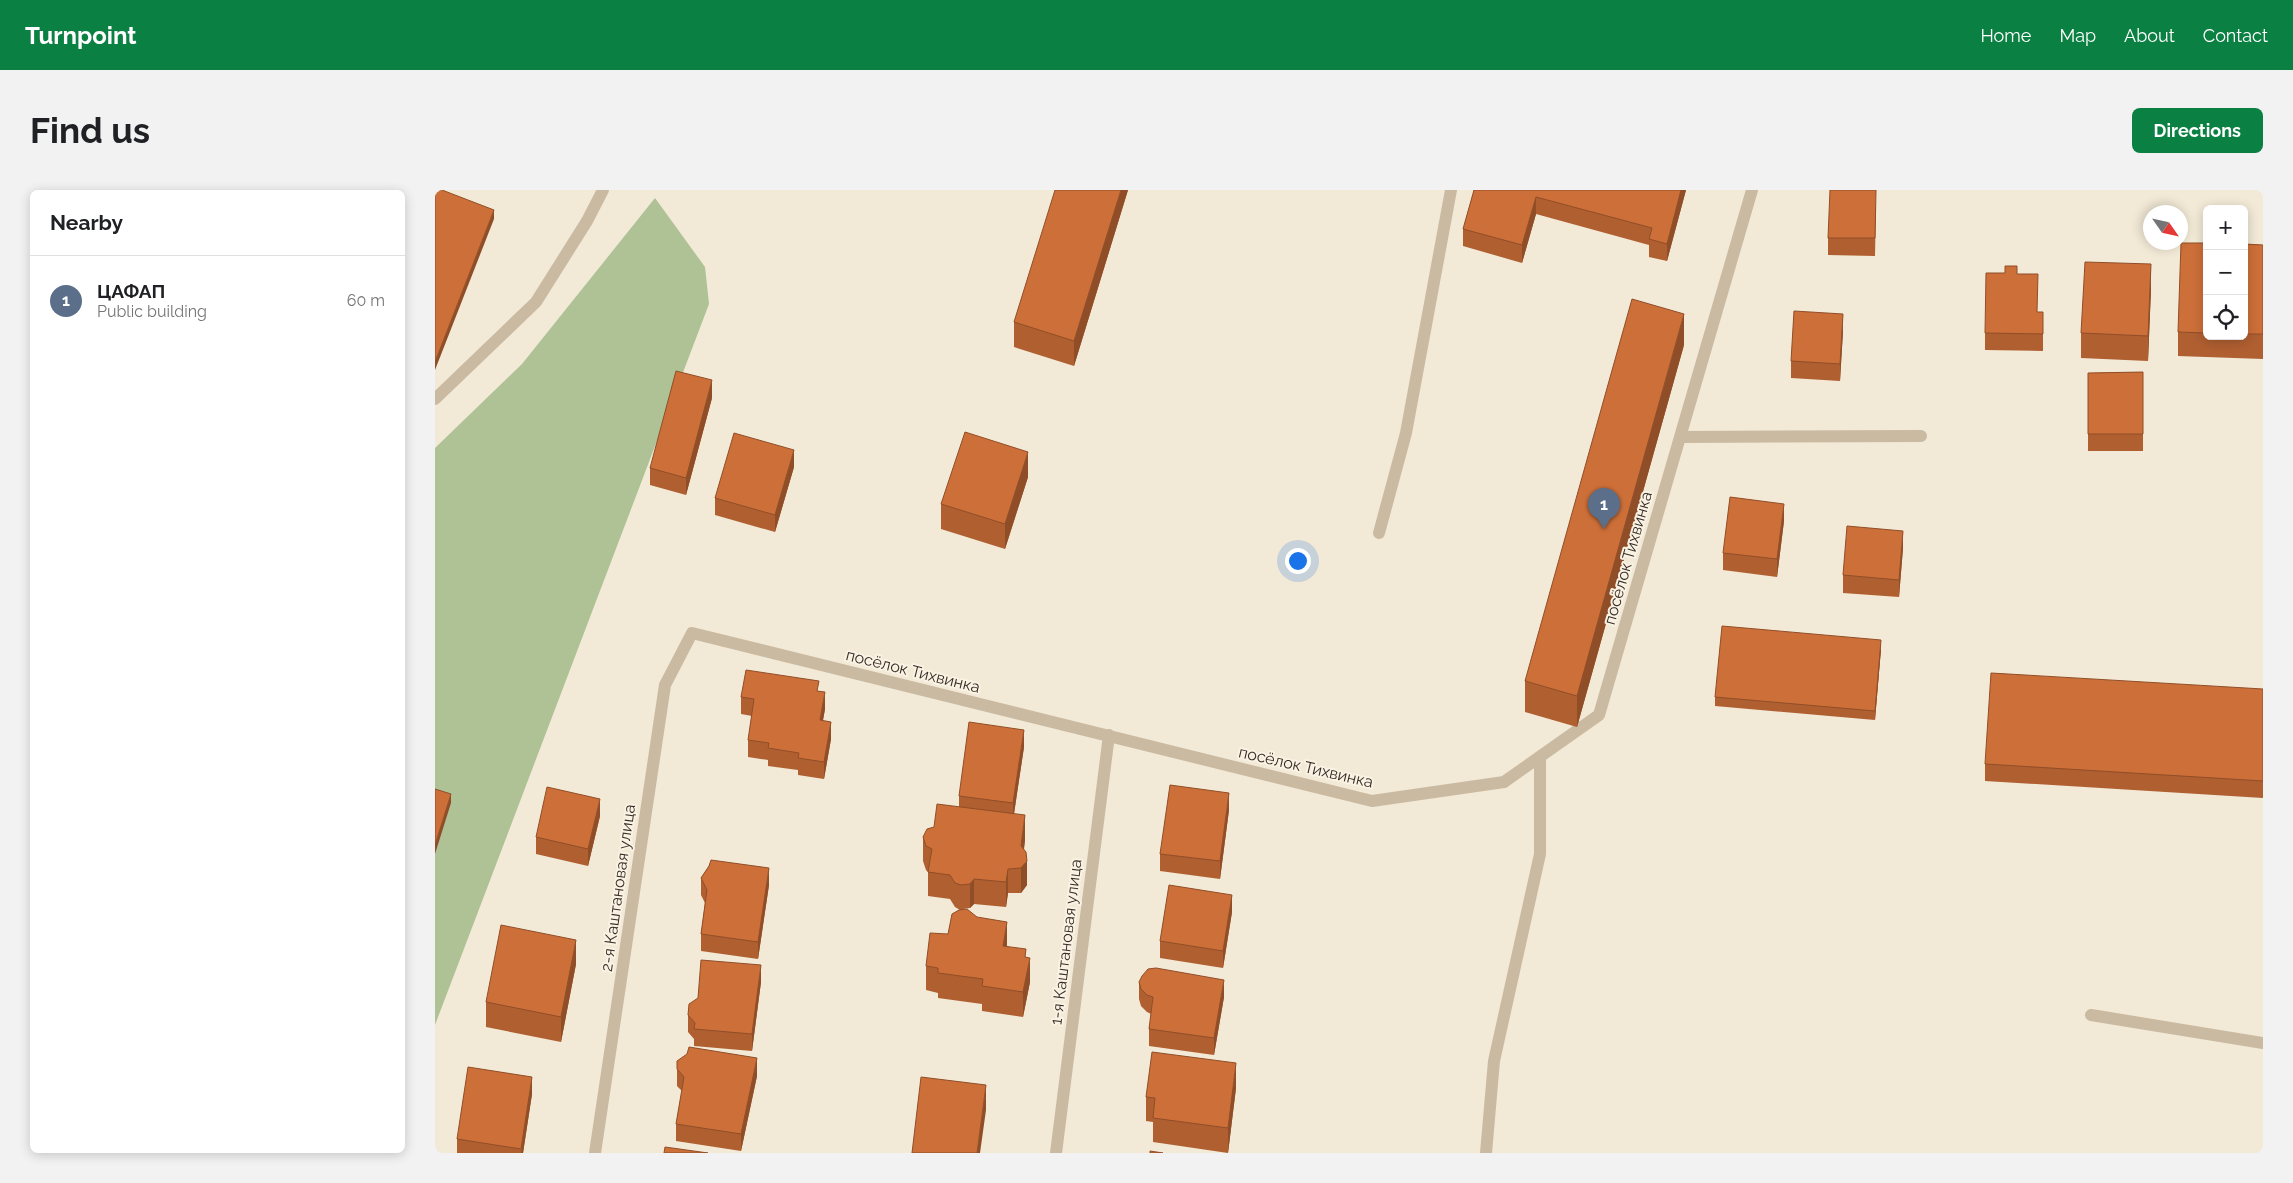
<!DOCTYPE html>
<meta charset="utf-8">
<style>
body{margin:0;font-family:Raleway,sans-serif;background:#f2f2f2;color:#202124}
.controls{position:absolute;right:15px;top:15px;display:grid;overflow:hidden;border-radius:8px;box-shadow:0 2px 12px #0003}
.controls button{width:45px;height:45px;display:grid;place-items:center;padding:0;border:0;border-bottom:1px solid #e0e0e0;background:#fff;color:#202124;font:25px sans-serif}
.compass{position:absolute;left:1708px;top:15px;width:45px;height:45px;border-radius:50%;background:#fff;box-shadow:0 2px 12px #0003;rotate:124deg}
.you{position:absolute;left:862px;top:370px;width:18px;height:18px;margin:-12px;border:4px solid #fff;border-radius:50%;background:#1a73e8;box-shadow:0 0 0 8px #1a73e833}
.badge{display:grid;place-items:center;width:32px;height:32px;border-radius:50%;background:#0b8043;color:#fff;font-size:16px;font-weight:700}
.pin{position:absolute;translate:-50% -41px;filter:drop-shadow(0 1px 2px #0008)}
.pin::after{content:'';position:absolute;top:26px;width:18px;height:15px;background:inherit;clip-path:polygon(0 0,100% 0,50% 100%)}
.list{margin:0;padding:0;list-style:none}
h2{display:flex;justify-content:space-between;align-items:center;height:65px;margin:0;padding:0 20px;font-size:21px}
h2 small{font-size:16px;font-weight:400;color:#757577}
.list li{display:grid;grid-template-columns:32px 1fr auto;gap:15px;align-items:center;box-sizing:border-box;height:90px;padding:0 20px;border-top:1px solid #e0e0e0}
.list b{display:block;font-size:19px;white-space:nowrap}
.list p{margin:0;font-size:16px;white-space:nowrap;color:#757577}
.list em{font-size:16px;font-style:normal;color:#757577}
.icon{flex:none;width:28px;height:28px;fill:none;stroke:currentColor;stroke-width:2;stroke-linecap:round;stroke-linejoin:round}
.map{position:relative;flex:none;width:1828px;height:963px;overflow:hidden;border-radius:8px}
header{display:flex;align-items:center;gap:30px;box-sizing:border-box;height:70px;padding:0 25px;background:#0b8043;color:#fff}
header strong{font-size:24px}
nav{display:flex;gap:28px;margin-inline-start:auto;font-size:18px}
.intro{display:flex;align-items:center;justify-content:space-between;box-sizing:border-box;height:120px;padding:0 30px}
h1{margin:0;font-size:35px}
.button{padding:12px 22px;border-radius:8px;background:#0b8043;color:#fff;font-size:18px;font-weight:700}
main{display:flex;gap:30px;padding:0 30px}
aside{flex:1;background:#fff;border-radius:8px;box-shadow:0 2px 12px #0003}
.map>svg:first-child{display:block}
.green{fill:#aec296}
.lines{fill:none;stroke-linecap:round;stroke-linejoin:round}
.service{stroke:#cbbaa2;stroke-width:12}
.minor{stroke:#cbbaa2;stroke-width:12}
.wall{fill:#b05f31}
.shaded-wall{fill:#904e28}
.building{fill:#cd6f39;stroke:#904e28}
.labels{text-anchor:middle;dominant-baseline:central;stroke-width:4;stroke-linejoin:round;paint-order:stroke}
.street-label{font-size:16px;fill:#352c25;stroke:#faf2e3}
</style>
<header>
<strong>Turnpoint</strong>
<nav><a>Home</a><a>Map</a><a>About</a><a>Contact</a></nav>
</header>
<div class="intro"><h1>Find us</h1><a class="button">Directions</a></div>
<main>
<aside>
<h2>Nearby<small></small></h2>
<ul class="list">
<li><span class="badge" style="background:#5c6f8a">1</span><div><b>ЦАФАП</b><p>Public building</p></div><em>60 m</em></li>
</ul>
</aside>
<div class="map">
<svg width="1828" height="963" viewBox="0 0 1828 963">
<rect width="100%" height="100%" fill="#f2e9d6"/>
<path class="green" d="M220,8L270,77L274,114L0,835V258L87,174Z"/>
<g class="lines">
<path class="service" d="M944,343L971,243L1016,0
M1656,825L1828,853
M1051,963L1059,871L1105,664V567"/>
<path class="minor" d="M0,209L101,112L152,31L168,0
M1246,247L1486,246
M160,963L230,495L257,443L937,611L1069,592L1164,525L1317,0
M621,963L674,545"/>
</g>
<path class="wall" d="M693,0L639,176L579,157V132Z
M1039,0H1251L1232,71L1214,67V55L1101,24L1087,73L1028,56V39Z
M1441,16L1440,66L1393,65V48Z
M1772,53V146H1809V54L1828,55V169L1743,166V142Z
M1582,84L1602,122H1608V161L1550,160V143Z
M1716,99L1713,171L1646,168V143Z
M1408,141L1405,191L1356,188V171Z
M1249,155L1142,537L1090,522V491Z
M1708,182V261H1653V183Z
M277,208L251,305L215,295V278Z
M359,277L340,342L280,325V308Z
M593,287L570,359L506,339V314Z
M1349,331L1342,387L1288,380V363Z
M1468,358L1464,407L1408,403V385Z
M1446,459L1440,530L1280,516V507Z
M1828,499V608L1550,591V574Z
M384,501L390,519L388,530L396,549L389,589L363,585V580L333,576V570L313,567V550L317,526L306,524V507Z
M589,557L579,624L590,650L589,660L592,695L586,703H573L571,717L539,714L535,718L528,719L572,756L591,767L595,792L588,827L547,821V814L503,808V803L491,800V776L513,744L525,720L520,717L515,709L493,706V682L491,680L488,671V647L524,617V606Z
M794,620L785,689L725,681V664Z
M165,626L153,676L101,664V647Z
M274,676L334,695L323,769L266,761V744L270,713L266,705V688Z
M797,722L788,778L725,768V751Z
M141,774L126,852L51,837V812Z
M326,792L317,861L259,856V849L253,842V825Z
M704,792L789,807L779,865L714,856V839L716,824L712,822L706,816L704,809Z
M242,879L322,886L306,961L241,951V934L247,901L242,896Z
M801,898L793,963L718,952V932L711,931V907Z
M97,904L88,963H22V949Z"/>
<path class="shaded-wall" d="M686,0H693L639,176V151Z
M1246,0H1251L1232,71V54Z
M1101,7V24L1087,73V55Z
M59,20V29L0,180V172Z
M1716,74V99L1713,171V146Z
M1249,124V155L1142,537V506Z
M1408,124V141L1405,191V174Z
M277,190V208L251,305V288Z
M359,260V277L340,342V325Z
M593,262V287L570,359V334Z
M1349,314V331L1342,387V369Z
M1468,341V358L1464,407V390Z
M1446,450V459L1440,530V521Z
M390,502V519L385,547V530Z
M396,532V549L389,589V572Z
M589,540V557L578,630V613Z
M794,603V620L785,689V671Z
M16,604V613L0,664V655Z
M165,609V626L153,676V659Z
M590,625V650L586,678L592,671V695L586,703V656Z
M334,678V695L323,769V752Z
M573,679V703L571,717V692Z
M539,689V714L535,718V694Z
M797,705V722L788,778V761Z
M572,732V756H568Z
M141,750V774L126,852V827Z
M595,768V792L588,827V802Z
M326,775V792L317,861V844Z
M789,790V807L779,865V848Z
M322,868V886L306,961V944Z
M801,873V898L793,963V938Z
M97,887V904L88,963H86Z
M551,895V920L545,963H542Z"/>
<path class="building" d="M0,0H7L59,20L0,172Z
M620,0H686L639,151L579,132Z
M1039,0H1246L1232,54L1214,49L1217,38L1101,7L1087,55L1028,39Z
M1395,0H1441L1440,48H1393Z
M1746,53H1772V143L1743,142Z
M1809,54L1828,55V144H1809Z
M1650,72L1716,74L1713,146L1646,143Z
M1570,76H1582V84H1603L1602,122H1608V144L1550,143L1551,83H1570Z
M1197,109L1249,124L1142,506L1090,491Z
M1359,121L1408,124L1405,174L1356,171Z
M241,181L277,190L251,288L215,278Z
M1708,182V244H1653V183Z
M530,242L593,262L570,334L506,314Z
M299,243L359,260L340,325L280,308Z
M1295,307L1349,314L1342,369L1288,363Z
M1412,336L1468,341L1464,390L1408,385Z
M1287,436L1446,450L1440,521L1280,507Z
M311,480L384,491L382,501L390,502L385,530L396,532L389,572L363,568L364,563L333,558L334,553L313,550L319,509L306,507Z
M1556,483L1828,499V591L1550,574Z
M534,532L589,540L578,613L524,606Z
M735,595L794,603L785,671L725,664Z
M112,597L165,609L153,659L101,647Z
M0,599L16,604L0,655Z
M502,614L590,625L586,656L591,662L592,671L586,678L573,679L571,692L539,689L535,694L526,695L520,693L515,685L493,682L497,659L491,656L488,647L492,639L499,637Z
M276,670L334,678L323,752L266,744L272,700L266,688L274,676Z
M734,695L797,705L788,761L725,751Z
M532,719L542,727L572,732L568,756L591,759L590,767L595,768L588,802L547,796L548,789L503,783V778L491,776L495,743L513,744L517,724L524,720Z
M66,735L141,750L126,827L51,812Z
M266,770L326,775L317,844L259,839L260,833L253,825L254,814L263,808Z
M721,778L789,790L779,848L714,839L718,807L712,805L706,799L704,792L707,786L713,779Z
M254,857L322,868L306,944L241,934L249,887L242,879V871L252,864Z
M717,862L801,873L793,938L718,928L720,908L711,907Z
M33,877L97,887L86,959L22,949Z
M486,887L551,895L542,963H477Z
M230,957L273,963H229Z
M715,961L728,963H715Z"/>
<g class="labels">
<g class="street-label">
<text transform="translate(1193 368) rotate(-74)">посёлок Тихвинка</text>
<text transform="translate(478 481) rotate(14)">посёлок Тихвинка</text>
<text transform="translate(871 577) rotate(13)">посёлок Тихвинка</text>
<text transform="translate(183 698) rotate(-82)">2-я Каштановая улица</text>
<text transform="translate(631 752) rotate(-83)">1-я Каштановая улица</text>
</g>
</g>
</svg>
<div class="controls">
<button>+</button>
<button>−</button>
<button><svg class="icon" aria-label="locate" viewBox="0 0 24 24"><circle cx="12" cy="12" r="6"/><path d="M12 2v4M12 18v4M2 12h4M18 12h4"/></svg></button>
</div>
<svg class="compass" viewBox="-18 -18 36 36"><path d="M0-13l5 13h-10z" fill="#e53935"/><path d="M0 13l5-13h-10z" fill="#757577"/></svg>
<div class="you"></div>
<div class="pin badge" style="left:1169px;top:339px;background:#5c6f8a">1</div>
</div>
</main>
